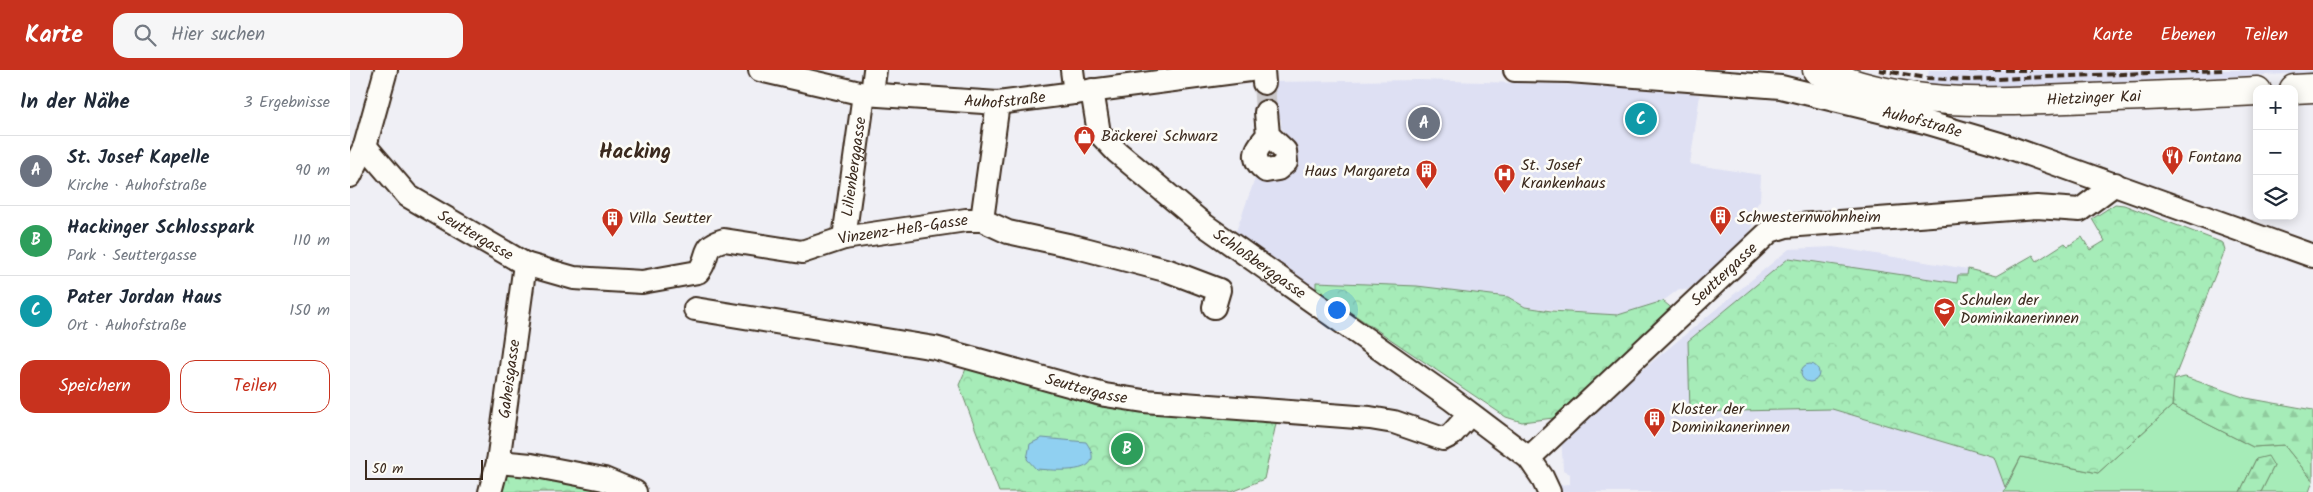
<!DOCTYPE html>
<html lang="de">
<meta charset="utf-8">
<style>
body{margin:0;font-family:Kalam,sans-serif;background:#f6f6f7;color:#1f2937}
.controls{position:absolute;right:15px;top:15px;display:grid;overflow:hidden;border-radius:10px;box-shadow:0 2px 12px #0003}
.controls button{width:45px;height:45px;display:grid;place-items:center;padding:0;border:0;border-bottom:1px solid #e0e1e3;background:#fff;color:#1f2937;font:25px sans-serif}
.scale{position:absolute;left:15px;bottom:12px;width:118px;box-sizing:border-box;padding-left:5px;border:2px solid #3b2a1e;border-top:0;font-size:14px;line-height:18px;white-space:nowrap;color:#3b2a1e;-webkit-text-stroke:4px #fdfcf7;paint-order:stroke}
.you{position:absolute;left:986px;top:239px;width:18px;height:18px;margin:-12px;border:4px solid #fff;border-radius:50%;background:#1a73e8;box-shadow:0 0 0 8px #1a73e833}
.badge{display:grid;place-items:center;width:32px;height:32px;border-radius:50%;background:#c8321e;color:#fff;font-size:16px;font-weight:700}
.pin{position:absolute;translate:-50% -50%;border:2px solid #fff;box-shadow:0 1px 5px #0006}
.list{margin:0;padding:0;list-style:none}
h2{display:flex;justify-content:space-between;align-items:center;height:65px;margin:0;padding:0 20px;font-size:21px}
h2 small{font-size:16px;font-weight:400;color:#747a83}
.list li{display:grid;grid-template-columns:32px 1fr auto;gap:15px;align-items:center;box-sizing:border-box;height:70px;padding:0 20px;border-top:1px solid #e0e1e3}
.list b{display:block;font-size:19px;white-space:nowrap}
.list p{margin:0;font-size:16px;white-space:nowrap;color:#747a83}
.list em{font-size:16px;font-style:normal;color:#747a83}
.actions{display:flex;gap:10px;padding:15px 20px}
.actions a{flex:1;padding:11px 0;border:1px solid #c8321e;border-radius:15px;text-align:center;font-size:18px;color:#c8321e}
.actions .main{background:#c8321e;color:#fff}
.icon{flex:none;width:28px;height:28px;fill:none;stroke:currentColor;stroke-width:2;stroke-linecap:round;stroke-linejoin:round}
.map{position:relative;flex:none;width:1963px;height:422px;overflow:hidden}
header{display:flex;align-items:center;gap:30px;box-sizing:border-box;height:70px;padding:0 25px;background:#c8321e;color:#fff}
header strong{font-size:24px}
nav{display:flex;gap:28px;margin-inline-start:auto;font-size:18px}
.search{width:350px;height:45px;background:#f6f6f7;display:flex;align-items:center;gap:12px;box-sizing:border-box;padding:0 18px;border-radius:15px;color:#747a83;font-size:19px}
main{display:flex}
aside{flex:1;background:#fff}
.map>svg:first-child{display:block}
.built{fill:#dee0f3}
.grass{fill:#a6ecb8;stroke:#708b6b}
.forest{fill:url(#forest-firs);stroke:#708b6b}
.park{fill:url(#park-crowns);stroke:#708b6b}
.water{fill:#90d0f1;stroke:#6e8e9d}
.lines{fill:none;stroke-linecap:round;stroke-linejoin:round}
.minor-tunnel{stroke:#cbc8ca;stroke-width:22;stroke-dasharray:22 11;stroke-linecap:butt}
.minor-casing{stroke:#3b2a1e;stroke-width:26}
.major-casing{stroke:#3b2a1e;stroke-width:31}
.minor{stroke:#fdfcf7;stroke-width:22}
.major{stroke:#fdfcf7;stroke-width:28}
.rail{stroke:#3b2a1e;stroke-width:4;stroke-dasharray:8 4;stroke-linecap:butt}
.labels{text-anchor:middle;dominant-baseline:central;stroke-width:5;stroke-linejoin:round;paint-order:stroke}
.street-label{font-size:16px;fill:#3b2a1e;stroke:#fdfcf7}
.poi-label{font-size:16px;fill:#3b2a1e;stroke:#fdfcf7;text-anchor:start}
.district-label{font-size:21px;font-weight:bold;fill:#3b2a1e;stroke:#fdfcf7}
</style>
<header>
<strong>Karte</strong>
<div class="search"><svg class="icon" aria-label="search" viewBox="0 0 24 24"><circle cx="10" cy="10" r="6"/><path d="M15 15l6 6"/></svg>Hier suchen</div>
<nav><a>Karte</a><a>Ebenen</a><a>Teilen</a></nav>
</header>
<main>
<aside>
<h2>In der Nähe<small>3 Ergebnisse</small></h2>
<ul class="list">
<li><span class="badge" style="background:#6b7280">A</span><div><b>St. Josef Kapelle</b><p>Kirche · Auhofstraße</p></div><em>90 m</em></li>
<li><span class="badge" style="background:#2e9e5b">B</span><div><b>Hackinger Schlosspark</b><p>Park · Seuttergasse</p></div><em>110 m</em></li>
<li><span class="badge" style="background:#0f9aa8">C</span><div><b>Pater Jordan Haus</b><p>Ort · Auhofstraße</p></div><em>150 m</em></li>
</ul>
<div class="actions"><a class="main">Speichern</a><a>Teilen</a></div>
</aside>
<div class="map">
<svg width="1963" height="422" viewBox="0 0 1963 422">
<defs>
<pattern id="forest-firs" width="22" height="20" patternUnits="userSpaceOnUse" patternTransform="scale(1.25)"><rect width="22" height="20" fill="#a6ecb8"/><path d="M5 1l3.5 6h-7zM16 11l3.5 6h-7z" fill="#90cb9e"/></pattern>
<pattern id="park-crowns" width="20" height="18" patternUnits="userSpaceOnUse" patternTransform="scale(1.25)"><rect width="20" height="18" fill="#a6ecb8"/><path d="M2 6a3 3 0 1 1 6 0M12 15a3 3 0 1 1 6 0" fill="none" stroke="#90cb9e"/></pattern>
</defs>
<rect width="100%" height="100%" fill="#efeff5"/>
<filter id="ink" filterUnits="userSpaceOnUse"><feTurbulence type="fractalNoise" baseFrequency=".02" numOctaves="2"/><feDisplacementMap in="SourceGraphic" scale="10" xChannelSelector="R" yChannelSelector="G"/><feConvolveMatrix kernelMatrix="1 2 1 2 8 2 1 2 1" color-interpolation-filters="sRGB"/></filter>
<g filter="url(#ink)">
<path class="built" d="M1579,0H1963V3L1632,17L1576,15Z
M1069,10L1234,15L1339,23L1350,25L1340,94L1411,105L1410,131L1401,142L1402,158L1391,177L1361,206L1351,210L1337,220L1329,219L1313,231L1268,246L1175,237L1158,227L967,212L966,219L885,164L906,106L946,80L931,57V49H923L920,12Z
M1765,134L1774,135L1873,173L1875,180L1824,309L1925,365L1899,422H1210V415L1220,414V404L1213,400L1211,364L1251,334L1439,179L1483,177L1618,199L1646,206L1683,185L1687,191L1715,173L1718,176L1732,167L1740,180L1755,171L1742,149Z"/>
<path class="grass" d="M1822,336L1903,377L1934,375L1963,411L1959,422H1911L1924,396L1906,389L1890,422H1654L1671,387L1748,403Z"/>
<path class="forest" d="M1835,307L1896,328L1963,340V411L1934,375L1903,377L1822,336L1823,310Z
M1918,386L1924,396L1911,422H1890L1906,389Z"/>
<path class="park" d="M1765,134L1774,135L1873,173L1875,180L1824,309L1822,336L1748,403L1671,387L1655,417L1644,387L1482,339L1340,342L1338,271L1439,188L1607,213L1608,205H1617L1618,199L1646,206L1683,185L1687,191L1715,173L1718,176L1732,167L1740,180L1755,171L1742,149Z
M966,212L1067,216L1158,227L1175,237L1201,241L1268,245L1313,231L1325,241L1211,347L1172,352L1156,347L966,219Z
M619,292L746,336L927,349L914,409L882,422H649L609,315Z
M179,400L274,422H145L150,403Z"/>
<path class="water" d="M1451 303a9 9 0 1 1 18 0a9 9 0 1 1-18 0Z
M692,368L736,372C761,407 703,400 686,399L677,389L680,374Z"/>
<g class="lines">
<path class="minor-tunnel" d="M914,13L916,42"/>
<defs>
<g id="minor">
<path id="s1" d="M410,0L514,24L648,33L900,0"/>
<path d="M722,0L725,23"/>
<path d="M913,0L914,13"/>
<path id="s2" d="M1165,0L1219,1L1431,17L1575,52L1650,74L1963,186"/>
<path id="s3" d="M742,20L749,63L767,82L853,154L1101,329L1179,388L1192,407L1199,422"/>
<path d="M522,24L525,0"/>
<path d="M916,42L918,65C906,79 899,88 916,101L928,99L936,92L935,81L918,65"/>
<path id="s4" d="M15,76L58,126L175,194L224,208L292,212L348,202C361,187 350,176 374,170L452,182L494,168L616,150H632L658,162L727,177L819,201L869,220L864,237"/>
<path d="M0,106L15,76L36,0"/>
<path d="M632,150L648,33"/>
<path id="s5" d="M494,168L514,24"/>
<path id="s6" d="M345,239L585,278L755,325L794,331L1020,348L1044,352L1093,369L1101,365L1120,344"/>
<path id="s7" d="M1179,388L1420,161L1436,156L1687,137L1730,140L1765,114"/>
<path d="M148,392L181,395L254,409L285,422"/>
<path id="s8" d="M140,422L148,392L175,194"/>
</g>
<g id="major">
<path id="s9" d="M1467,0C1552,39 1648,32 1740,28C1795,26 1851,24 1907,21"/>
<path d="M1944,19L1963,18"/>
</g>
</defs>
<use href="#minor" class="minor-casing"/>
<use href="#major" class="major-casing"/>
<use href="#minor" class="minor"/>
<use href="#major" class="major"/>
<path class="rail" d="M1529,0L1577,8L1620,10L1873,0
M1619,0H1682"/>
</g>
</g>
<defs>
<symbol id="shop-pin" viewBox="-11 -11 22 30"><path d="M0 17L-7.5 6A9.5 9.5 0 1 1 7.5 6Z" fill="#c8321e" stroke="#fdfcf7"/><path d="M-5-2.5h2.3a2.7 3.5 0 0 1 5.4 0H5L5.5 6h-11ZM-1.5-2.5h3a1.5 2.3 0 0 0-3 0Z" fill="#fff"/></symbol>
<symbol id="restaurant-pin" viewBox="-11 -11 22 30"><path d="M0 17L-7.5 6A9.5 9.5 0 1 1 7.5 6Z" fill="#c8321e" stroke="#fdfcf7"/><path d="M-5-6h1v4h1v-4h1v4h1v-4h1v5L-1.5 .5V6h-2V.5L-5-1ZM5-6V6H3V1.5H1.5Q1.5-4 5-6Z" fill="#fff"/></symbol>
<symbol id="building-pin" viewBox="-11 -11 22 30"><path d="M0 17L-7.5 6A9.5 9.5 0 1 1 7.5 6Z" fill="#c8321e" stroke="#fdfcf7"/><path d="M-4-6H4V6H1V3H-1V6H-4ZM-2.5-4.3h1.7v1.8h-1.7ZM.8-4.3h1.7v1.8H.8ZM-2.5-1h1.7V.8h-1.7ZM.8-1h1.7V.8H.8Z" fill="#fff"/></symbol>
<symbol id="hospital-pin" viewBox="-11 -11 22 30"><path d="M0 17L-7.5 6A9.5 9.5 0 1 1 7.5 6Z" fill="#c8321e" stroke="#fdfcf7"/><path d="M-5-5h3v3.5h4V-5h3V5h-3V1.5h-4V5h-3Z" fill="#fff"/></symbol>
<symbol id="school-pin" viewBox="-11 -11 22 30"><path d="M0 17L-7.5 6A9.5 9.5 0 1 1 7.5 6Z" fill="#c8321e" stroke="#fdfcf7"/><path d="M0-5L7-2L0 1L-7-2ZM-4 1L0 2.5L4 1V4Q0 6-4 4Z" fill="#fff"/></symbol>
</defs>
<g fill-rule="evenodd">
<use href="#shop-pin" x="722" y="54" width="25" height="34"/>
<use href="#restaurant-pin" x="1810" y="74" width="25" height="34"/>
<use href="#building-pin" x="1064" y="88" width="25" height="34"/>
<use href="#hospital-pin" x="1142" y="92" width="25" height="34"/>
<use href="#building-pin" x="1358" y="134" width="25" height="34"/>
<use href="#building-pin" x="250" y="136" width="25" height="34"/>
<use href="#school-pin" x="1582" y="226" width="25" height="34"/>
<use href="#building-pin" x="1292" y="336" width="25" height="34"/>
</g>
<g class="labels">
<g class="street-label">
<text stroke="none"><textPath href="#s1" startOffset="248">Auhofstraße</textPath></text>
<text stroke="none"><textPath href="#s9" startOffset="281">Hietzinger Kai</textPath></text>
<text stroke="none"><textPath href="#s2" startOffset="412">Auhofstraße</textPath></text>
<text stroke="none"><textPath href="#s5" startOffset="72">Lilienberggasse</textPath></text>
<text stroke="none"><textPath href="#s4" startOffset="604">Vinzenz-Heß-Gasse</textPath></text>
<text stroke="none"><textPath href="#s4" startOffset="144">Seuttergasse</textPath></text>
<text stroke="none"><textPath href="#s3" startOffset="251">Schloßberggasse</textPath></text>
<text stroke="none"><textPath href="#s7" startOffset="268">Seuttergasse</textPath></text>
<text stroke="none"><textPath href="#s8" startOffset="115">Gaheisgasse</textPath></text>
<text stroke="none"><textPath href="#s6" startOffset="400">Seuttergasse</textPath></text>
</g>
<g class="poi-label">
<text x="751" y="66">Bäckerei Schwarz</text>
<text x="1838" y="87">Fontana</text>
<text x="1171" y="95">St. Josef<tspan x="1171" dy="18">Krankenhaus</tspan></text>
<text x="1060" y="101" text-anchor="end">Haus Margareta</text>
<text x="1387" y="147">Schwesternwohnheim</text>
<text x="279" y="148">Villa Seutter</text>
<text x="1610" y="230">Schulen der<tspan x="1610" dy="18">Dominikanerinnen</tspan></text>
<text x="1321" y="339">Kloster der<tspan x="1321" dy="18">Dominikanerinnen</tspan></text>
</g>
<g class="district-label">
<text x="285" y="82">Hacking</text>
</g>
</g>
</svg>
<div class="controls">
<button>+</button>
<button>−</button>
<button><svg class="icon" aria-label="layers" viewBox="0 0 24 24"><path d="M12 4l9 5-9 5-9-5zM3 14l9 5 9-5"/></svg></button>
</div>
<div class="scale">50 m</div>
<div class="you"></div>
<div class="pin badge" style="left:1074px;top:53px;background:#6b7280">A</div>
<div class="pin badge" style="left:777px;top:379px;background:#2e9e5b">B</div>
<div class="pin badge" style="left:1291px;top:49px;background:#0f9aa8">C</div>
</div>
</main>
